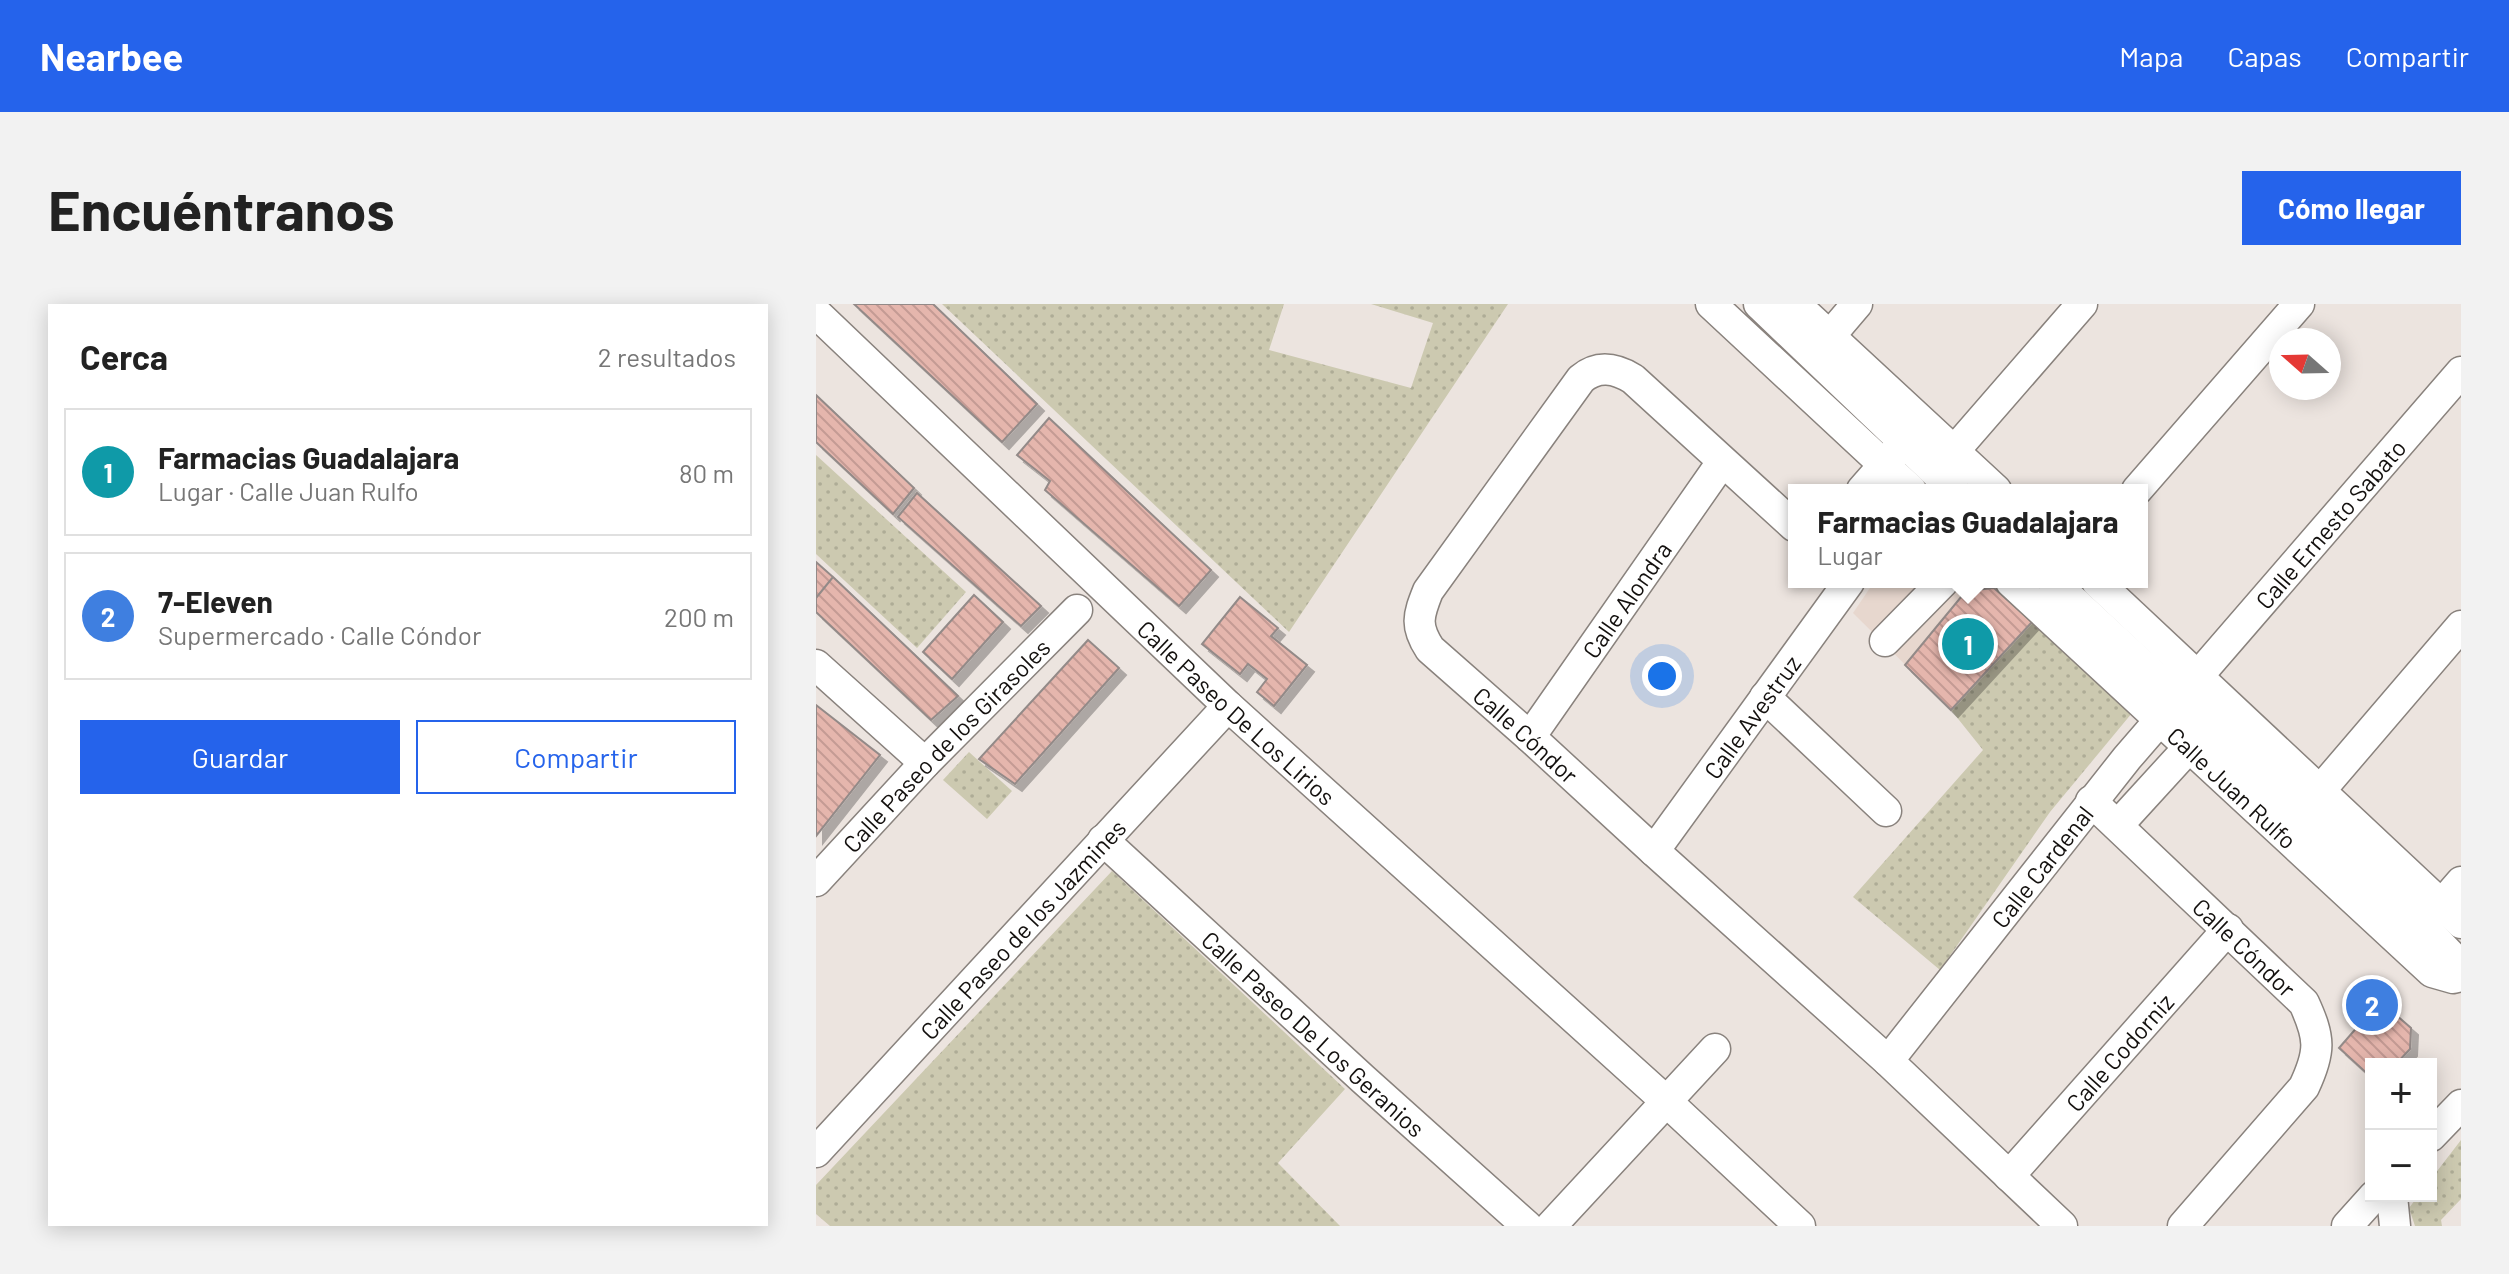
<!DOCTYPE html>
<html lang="es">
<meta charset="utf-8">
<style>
body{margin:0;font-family:Barlow,sans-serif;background:#f2f2f2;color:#222}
.controls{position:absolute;right:24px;bottom:24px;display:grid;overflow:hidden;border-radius:0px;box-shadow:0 4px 20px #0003}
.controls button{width:72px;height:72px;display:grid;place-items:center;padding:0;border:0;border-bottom:2px solid #e0e0e0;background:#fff;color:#222;font:40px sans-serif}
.compass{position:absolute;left:1453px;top:24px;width:72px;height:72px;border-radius:50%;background:#fff;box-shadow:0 4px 20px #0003;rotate:290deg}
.you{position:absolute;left:846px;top:372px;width:28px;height:28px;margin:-20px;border:6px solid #fff;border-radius:50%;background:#1a73e8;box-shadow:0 0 0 12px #1a73e833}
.badge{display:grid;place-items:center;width:52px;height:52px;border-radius:50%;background:#2563eb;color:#fff;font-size:26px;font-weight:700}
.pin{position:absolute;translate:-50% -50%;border:4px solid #fff;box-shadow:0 2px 8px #0006}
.popup{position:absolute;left:972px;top:180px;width:360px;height:104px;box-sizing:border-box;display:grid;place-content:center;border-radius:0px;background:#fff;filter:drop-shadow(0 2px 6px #0005);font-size:26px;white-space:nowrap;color:#767676}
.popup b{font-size:30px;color:#222}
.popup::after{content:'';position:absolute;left:50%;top:100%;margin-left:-16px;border:16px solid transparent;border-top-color:#fff}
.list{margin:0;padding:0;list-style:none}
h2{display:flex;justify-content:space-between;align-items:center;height:104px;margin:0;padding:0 32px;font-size:34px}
h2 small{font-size:26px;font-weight:400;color:#767676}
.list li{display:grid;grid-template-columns:52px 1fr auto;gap:24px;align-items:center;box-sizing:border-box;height:128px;margin:0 16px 16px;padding:0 16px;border:2px solid #e0e0e0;border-radius:0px}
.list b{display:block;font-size:30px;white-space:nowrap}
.list p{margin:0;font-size:26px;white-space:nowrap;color:#767676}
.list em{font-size:26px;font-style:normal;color:#767676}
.actions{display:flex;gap:16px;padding:24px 32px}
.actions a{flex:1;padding:18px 0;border:2px solid #2563eb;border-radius:0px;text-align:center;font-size:28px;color:#2563eb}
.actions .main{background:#2563eb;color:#fff}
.map{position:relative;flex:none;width:1645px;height:922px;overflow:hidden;border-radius:0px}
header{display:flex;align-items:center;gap:48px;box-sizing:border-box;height:112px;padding:0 40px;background:#2563eb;color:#fff}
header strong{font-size:38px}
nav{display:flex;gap:44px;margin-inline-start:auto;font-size:28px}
.intro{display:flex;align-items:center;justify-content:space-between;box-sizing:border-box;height:192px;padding:0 48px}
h1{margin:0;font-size:56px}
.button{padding:20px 36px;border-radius:0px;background:#2563eb;color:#fff;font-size:28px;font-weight:700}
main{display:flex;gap:48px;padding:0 48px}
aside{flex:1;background:#fff;border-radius:0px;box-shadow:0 4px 20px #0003}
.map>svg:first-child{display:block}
.built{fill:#e7d7ce}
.green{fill:url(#green-dots)}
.building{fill:url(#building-back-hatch);stroke:#938a88;stroke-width:2;filter:url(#shadow)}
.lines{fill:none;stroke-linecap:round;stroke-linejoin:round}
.minor-casing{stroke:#89827d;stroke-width:33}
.minor{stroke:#fff;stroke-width:30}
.labels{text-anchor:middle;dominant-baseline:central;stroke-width:6;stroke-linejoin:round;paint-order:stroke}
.street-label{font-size:24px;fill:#13100e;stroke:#faf1ec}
</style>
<header>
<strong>Nearbee</strong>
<nav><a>Mapa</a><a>Capas</a><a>Compartir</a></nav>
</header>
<div class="intro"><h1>Encuéntranos</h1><a class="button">Cómo llegar</a></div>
<main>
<aside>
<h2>Cerca<small>2 resultados</small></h2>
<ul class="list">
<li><span class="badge" style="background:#0f9aa8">1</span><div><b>Farmacias Guadalajara</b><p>Lugar · Calle Juan Rulfo</p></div><em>80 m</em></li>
<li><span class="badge" style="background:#3f7fe0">2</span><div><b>7-Eleven</b><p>Supermercado · Calle Cóndor</p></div><em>200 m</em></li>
</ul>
<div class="actions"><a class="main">Guardar</a><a>Compartir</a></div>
</aside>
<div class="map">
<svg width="1645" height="922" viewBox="0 0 1645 922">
<defs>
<pattern id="green-dots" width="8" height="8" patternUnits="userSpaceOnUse" patternTransform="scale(2)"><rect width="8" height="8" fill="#ccc9b0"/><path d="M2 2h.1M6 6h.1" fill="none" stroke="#aeac96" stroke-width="1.8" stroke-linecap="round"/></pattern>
<pattern id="building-back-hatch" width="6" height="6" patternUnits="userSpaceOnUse" patternTransform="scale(2)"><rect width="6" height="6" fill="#e5b6ad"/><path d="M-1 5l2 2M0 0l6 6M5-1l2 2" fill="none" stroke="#c49b94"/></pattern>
<filter id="shadow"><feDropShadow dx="7" dy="7" stdDeviation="0" flood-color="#0004"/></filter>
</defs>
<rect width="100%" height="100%" fill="#ece4df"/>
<path class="built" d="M1058,278H1179L1219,314L1135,406L1037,309Z"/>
<path class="green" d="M126,0H468L453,46L595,84L617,19L555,0H692L473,328Z
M0,151L150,288L101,344L0,250Z
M1216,318L1316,409L1234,508L1124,666L1037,593L1167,446L1135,406Z
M153,448L196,487L171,515L127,476Z
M296,567L529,785L462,859L524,922H14L0,910V881Z
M1645,836V895L1625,916L1626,922H1599L1593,904L1602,892H1615V875Z"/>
<path class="building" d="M38,0H117L221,100L186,138Z
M0,91L98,184L77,210L0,138Z
M233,114L395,266L363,302L229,186L234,177L201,151Z
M101,189L225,302L205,322L82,213Z
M0,258L17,273L0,294Z
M17,273L142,392L115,416L0,308V294Z
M1178,284L1216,318L1135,406L1089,361L1150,287Z
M158,291L187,318L136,375L107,348Z
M424,293L462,324L455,332L491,361L458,402L441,388L451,375L432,360L424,370L386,340Z
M272,336L303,364L199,480L163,455Z
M0,401L64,451L0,532Z
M1564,697L1595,724L1594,745L1580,760H1555V773L1523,744Z"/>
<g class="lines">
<defs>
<g id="minor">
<path d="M895,0L1095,186"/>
<path d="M943,0L1138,186"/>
<path d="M979,0L1180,186"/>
<path id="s1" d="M0,9L412,402L850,797L984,922"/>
<path d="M1001,47L1041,0"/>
<path d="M1126,161L1266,0"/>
<path d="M1046,186L1082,145"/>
<path d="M1321,186L1483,0"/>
<path id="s2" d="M978,222L817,75C799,64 782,61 765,75L612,287C602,312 599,322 614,345L714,433L838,547L1072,757L1246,922"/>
<path id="s3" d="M1195,278L1616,668L1637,674L1645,672"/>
<path d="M1237,278L1586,601L1645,662"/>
<path d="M1281,278L1645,619"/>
<path d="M1069,337L1127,278"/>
<path d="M0,361L109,459"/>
<path d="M949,393L1070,507"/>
<path id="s4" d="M714,433L906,158"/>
<path id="s5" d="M1275,497L1488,699C1504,734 1505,747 1488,783L1367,922"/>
<path d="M1490,503L1645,322"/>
<path d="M1302,521L1387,428"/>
<path id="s6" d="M287,536L547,775L711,922"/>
<path id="s7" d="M838,547L1033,278"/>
<path id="s8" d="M0,577L109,459L261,306"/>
<path d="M1612,616L1645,578"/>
<path id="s9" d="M1072,757L1311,454L1645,68"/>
<path d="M1615,832L1645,801"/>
<path id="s10" d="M0,848L412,402"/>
<path id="s11" d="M1193,872L1412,625"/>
<path d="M1576,892L1579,922"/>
<path d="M735,922L899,745"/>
<path d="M1531,922L1558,892"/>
</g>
</defs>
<use href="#minor" class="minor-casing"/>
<use href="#minor" class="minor"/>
</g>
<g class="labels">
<g class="street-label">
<text stroke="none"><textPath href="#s9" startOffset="696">Calle Ernesto Sabato</textPath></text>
<text stroke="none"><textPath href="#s4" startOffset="168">Calle Alondra</textPath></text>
<text stroke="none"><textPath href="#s1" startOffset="580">Calle Paseo De Los Lirios</textPath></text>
<text stroke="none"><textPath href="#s7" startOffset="166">Calle Avestruz</textPath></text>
<text stroke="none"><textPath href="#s2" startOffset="726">Calle Cóndor</textPath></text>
<text stroke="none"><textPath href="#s8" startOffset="188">Calle Paseo de los Girasoles</textPath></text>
<text stroke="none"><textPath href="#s3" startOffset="302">Calle Juan Rulfo</textPath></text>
<text stroke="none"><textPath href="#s9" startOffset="248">Calle Cardenal</textPath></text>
<text stroke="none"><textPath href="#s10" startOffset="304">Calle Paseo de los Jazmines</textPath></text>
<text stroke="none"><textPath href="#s5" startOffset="212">Calle Cóndor</textPath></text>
<text stroke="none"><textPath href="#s6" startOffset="286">Calle Paseo De Los Geranios</textPath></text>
<text stroke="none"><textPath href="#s11" startOffset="166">Calle Codorniz</textPath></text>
</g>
</g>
</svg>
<div class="controls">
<button>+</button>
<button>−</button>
</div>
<svg class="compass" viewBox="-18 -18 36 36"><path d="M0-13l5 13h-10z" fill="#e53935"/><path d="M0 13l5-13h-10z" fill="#767676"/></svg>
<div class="you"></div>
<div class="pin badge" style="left:1152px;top:340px;background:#0f9aa8">1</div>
<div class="popup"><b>Farmacias Guadalajara</b>Lugar</div>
<div class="pin badge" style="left:1556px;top:701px;background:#3f7fe0">2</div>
</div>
</main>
